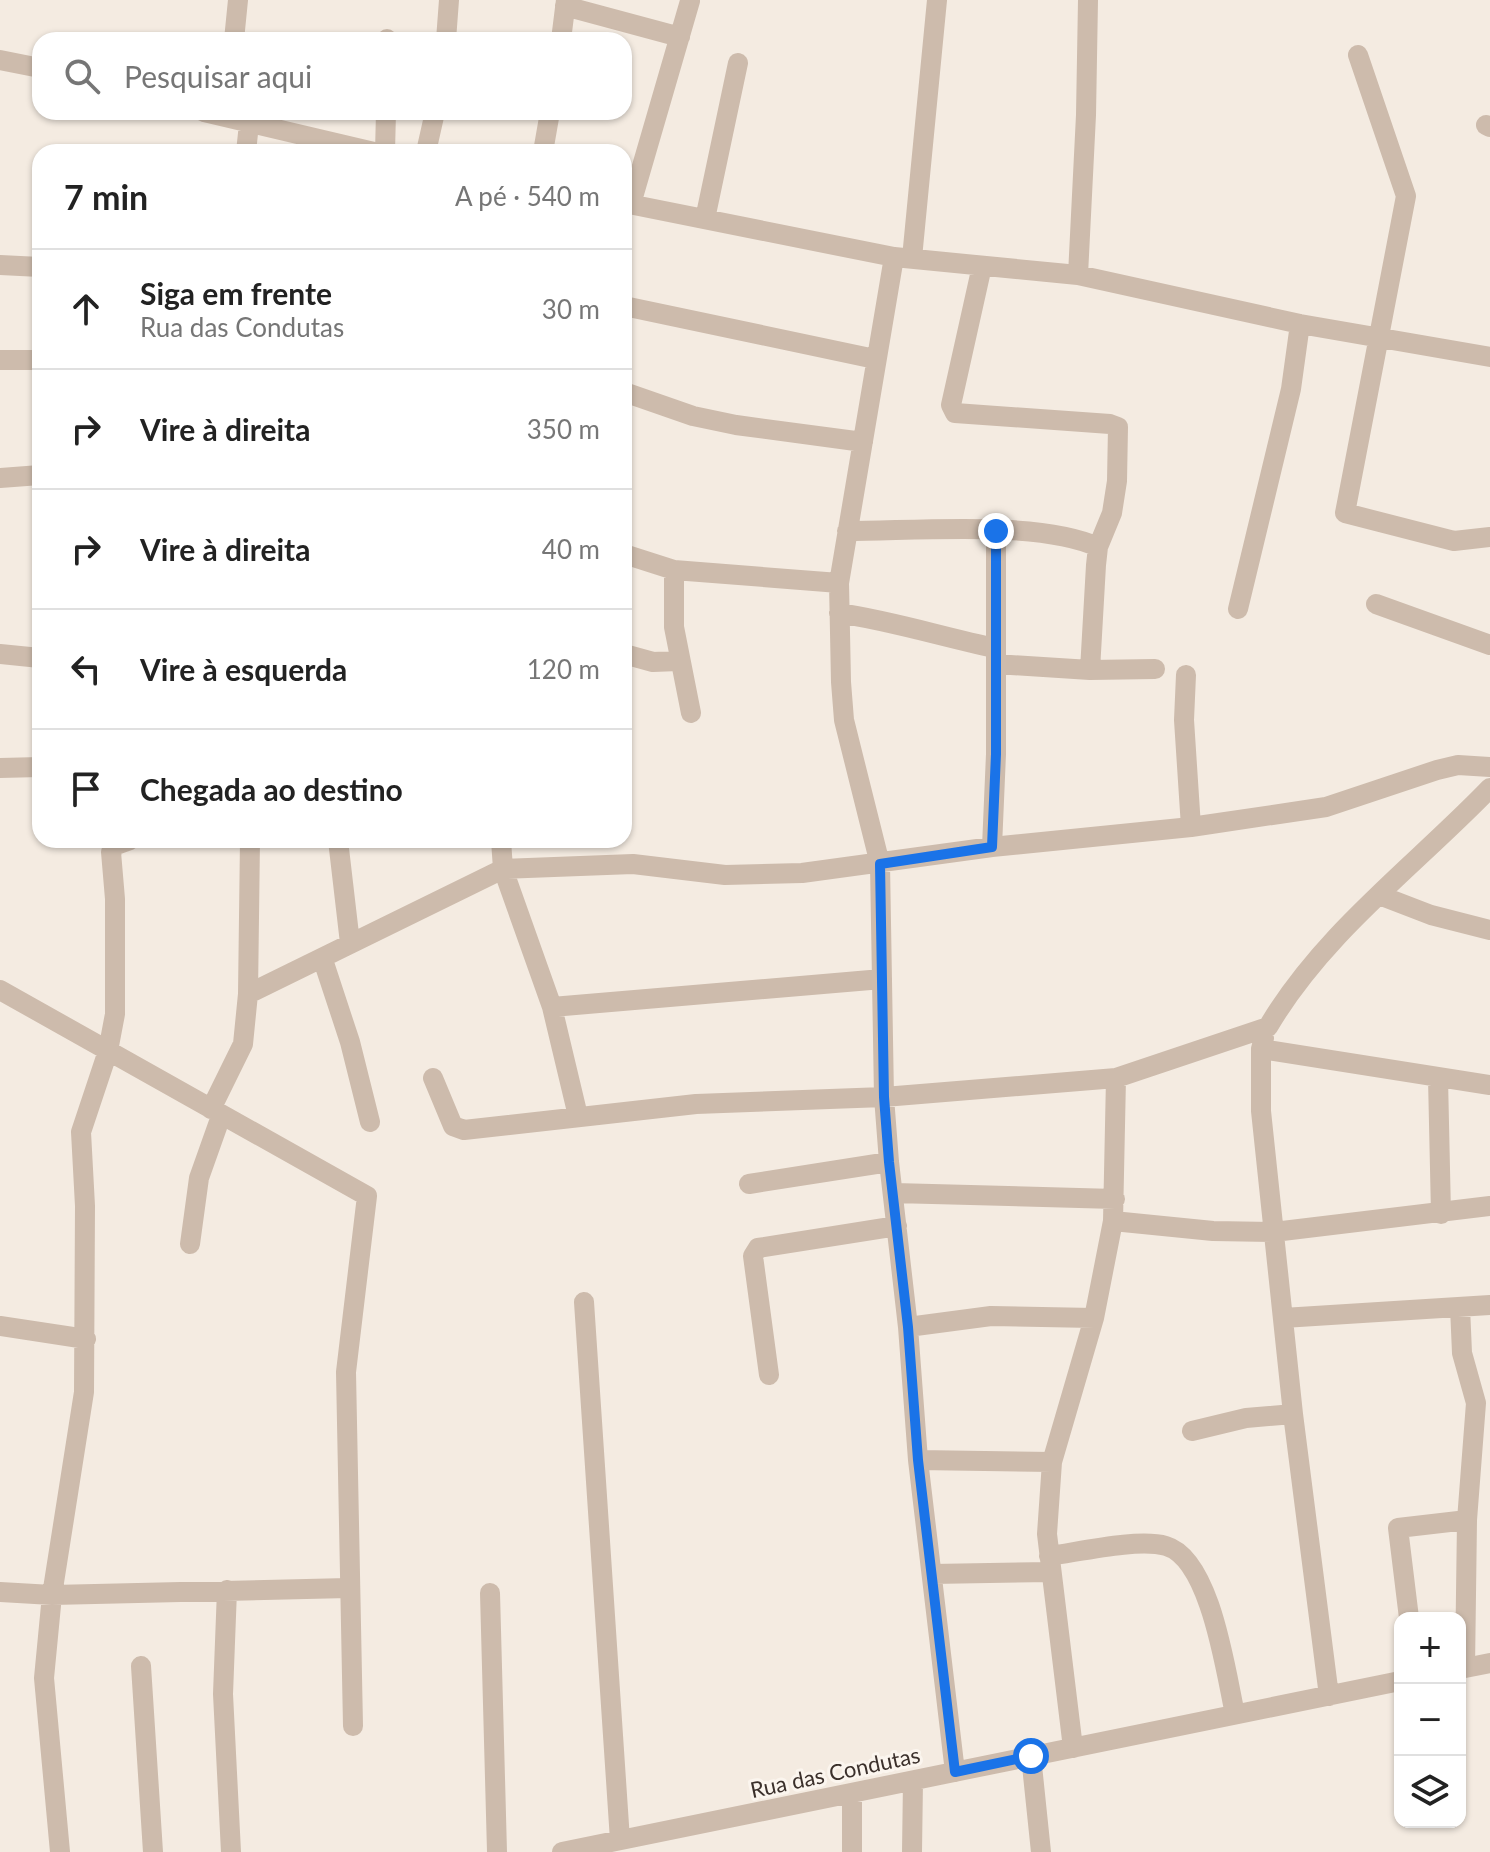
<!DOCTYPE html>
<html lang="pt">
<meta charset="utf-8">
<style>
body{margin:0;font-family:Lato,sans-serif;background:#f2f2f2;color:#222}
.controls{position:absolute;right:24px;bottom:24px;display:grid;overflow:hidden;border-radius:16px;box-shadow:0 2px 6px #0004}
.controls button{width:72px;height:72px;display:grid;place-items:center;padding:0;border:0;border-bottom:2px solid #e0e0e0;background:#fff;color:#222;font:40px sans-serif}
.stop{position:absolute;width:24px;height:24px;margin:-18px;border:6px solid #1a73e8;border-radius:50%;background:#fff}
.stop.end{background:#1a73e8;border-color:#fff;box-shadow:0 2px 8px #0008}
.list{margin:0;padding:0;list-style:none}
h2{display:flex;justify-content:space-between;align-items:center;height:104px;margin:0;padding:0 32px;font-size:34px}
h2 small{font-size:26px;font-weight:400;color:#767676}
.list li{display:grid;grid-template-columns:52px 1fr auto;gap:24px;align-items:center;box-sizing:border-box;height:120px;padding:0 32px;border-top:2px solid #e0e0e0}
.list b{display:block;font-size:30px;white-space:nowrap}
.list p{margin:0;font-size:26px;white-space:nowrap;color:#767676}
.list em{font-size:26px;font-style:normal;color:#767676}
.icon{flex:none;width:44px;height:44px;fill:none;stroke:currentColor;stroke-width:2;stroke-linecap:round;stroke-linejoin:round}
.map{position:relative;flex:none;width:1490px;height:1852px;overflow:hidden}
.search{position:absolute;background:#fff;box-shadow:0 2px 6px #0004;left:32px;top:32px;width:600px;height:88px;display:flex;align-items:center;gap:20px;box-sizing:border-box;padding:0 28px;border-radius:24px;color:#767676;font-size:30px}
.panel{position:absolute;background:#fff;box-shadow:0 2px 6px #0004;left:32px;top:144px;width:600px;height:704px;border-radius:24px}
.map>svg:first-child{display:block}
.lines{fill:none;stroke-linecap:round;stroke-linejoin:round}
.minor{stroke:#cdbbac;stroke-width:20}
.route{stroke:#1a73e8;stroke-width:10}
.labels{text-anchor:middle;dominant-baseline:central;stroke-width:6;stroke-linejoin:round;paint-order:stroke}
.street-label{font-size:22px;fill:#3b302b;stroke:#fbf5ee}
</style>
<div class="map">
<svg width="1490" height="1852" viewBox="0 0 1490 1852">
<rect width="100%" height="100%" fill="#f4ebe1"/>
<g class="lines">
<path class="minor" d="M565,6L680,37
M234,40L238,0
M387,40V39
M446,40L449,0
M561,40L566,0
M1358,55L1406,196L1345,513L1454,541L1490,537
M0,60L40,68
M204,112L374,152
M1486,125L1490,127
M246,152L249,124
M385,152L386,112
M426,152L435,112
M543,152L550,112
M624,203L894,257L1078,275L1300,324L1490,357
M631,204L690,1
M705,219L738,63
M894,257L839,583L841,682L844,720L880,864L884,1097L889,1162L908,1327L918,1460L955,1772
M912,258L937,0
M0,265L40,267
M982,266L951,405L955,413L1110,424L1118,427L1117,481L1112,513L1098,547L1096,565L1090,670
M1078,275L1086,115L1088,0
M624,306L875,359
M0,360H40
M624,392L693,416L736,425L863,442
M0,478L40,475
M847,531C916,531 1039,520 1098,547
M624,554L674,570L839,583
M674,570V627L691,713
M1376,604L1490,645
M1238,609L1291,389L1300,324
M839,613C892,621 943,637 995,648
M0,654L40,658
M624,654L653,662L678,661
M996,664L1090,670L1155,669
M1186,675L1184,720L1191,827
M0,768L40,767
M338,840L350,943
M501,840L503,869L552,1007L578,1116
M992,847L996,754V531
M1379,895L1431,915L1490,930
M323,960L350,1042L370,1122
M0,990L367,1196L346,1372L353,1726
M248,994L503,869L633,864L725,875L802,873L992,847L1191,827L1326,807L1437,770L1458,765L1490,767
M552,1007L882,979
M1264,1038L1261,1049L1490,1085
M1261,1049V1111L1293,1414L1329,1696
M433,1078L453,1126L464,1130L696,1104L884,1097L1116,1078L1268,1027C1323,933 1416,865 1490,788
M1438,1078L1441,1214
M211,1109L243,1044L248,994L250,840
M749,1184L889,1162
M894,1193L1115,1199
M1113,1221L1213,1231L1274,1232L1490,1206
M190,1244L199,1178L221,1116
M584,1302L620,1840
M1460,1307L1462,1353L1476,1403L1467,1520L1465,1668
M1283,1318L1490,1305
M0,1326L86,1339
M908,1327L991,1316L1094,1318
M769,1375L753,1256L758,1248L897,1226
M1192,1431L1246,1418L1293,1414
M918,1460L1052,1462
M1049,1556C1079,1552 1138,1538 1166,1546C1211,1559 1226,1674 1235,1714
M932,1574L1051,1572
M227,1590L223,1694L231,1852
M0,1592L52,1595L348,1588
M490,1593L497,1852
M1409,1618L1398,1528L1467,1520
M141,1666L153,1852
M1460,1669L1490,1663
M1073,1748L1047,1534L1052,1462L1094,1318L1113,1221L1116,1078
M1031,1756L1041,1852
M60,1852L44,1678L52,1595L84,1392L85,1206L81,1132L108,1051L115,1014V899L111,852L116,845L130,840
M562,1852L1400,1681
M852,1852V1794
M912,1852L913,1781"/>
</g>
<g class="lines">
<path class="route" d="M996,531V754L992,847L880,864L884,1097L889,1162L908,1327L918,1460L955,1772L1031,1756"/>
</g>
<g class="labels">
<g class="street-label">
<text transform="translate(835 1772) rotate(-12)">Rua das Condutas</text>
</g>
</g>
</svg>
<div class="controls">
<button>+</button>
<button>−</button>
<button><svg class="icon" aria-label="layers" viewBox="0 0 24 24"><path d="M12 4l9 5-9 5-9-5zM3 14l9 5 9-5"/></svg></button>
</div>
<div class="stop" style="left:1031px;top:1756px"></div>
<div class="stop end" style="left:996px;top:531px"></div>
<div class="search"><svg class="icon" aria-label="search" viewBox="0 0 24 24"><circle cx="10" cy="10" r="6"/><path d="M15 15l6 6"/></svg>Pesquisar aqui</div>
<section class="panel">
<h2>7 min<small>A pé · 540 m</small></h2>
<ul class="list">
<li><svg class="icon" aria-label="ahead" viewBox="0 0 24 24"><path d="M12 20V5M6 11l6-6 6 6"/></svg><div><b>Siga em frente</b><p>Rua das Condutas</p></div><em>30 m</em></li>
<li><svg class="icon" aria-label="right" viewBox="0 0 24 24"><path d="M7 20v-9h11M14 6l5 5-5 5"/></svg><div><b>Vire à direita</b></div><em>350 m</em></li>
<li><svg class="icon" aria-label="right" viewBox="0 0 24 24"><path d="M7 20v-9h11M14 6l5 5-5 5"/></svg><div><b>Vire à direita</b></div><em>40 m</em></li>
<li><svg class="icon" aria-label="left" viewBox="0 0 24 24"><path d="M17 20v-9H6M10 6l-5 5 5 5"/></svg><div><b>Vire à esquerda</b></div><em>120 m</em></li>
<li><svg class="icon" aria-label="arrive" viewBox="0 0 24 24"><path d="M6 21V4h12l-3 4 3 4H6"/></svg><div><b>Chegada ao destino</b></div></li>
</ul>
</section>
</div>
